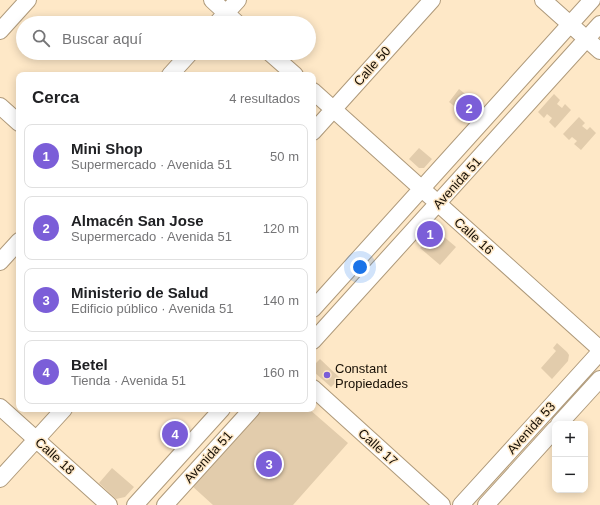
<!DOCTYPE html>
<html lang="es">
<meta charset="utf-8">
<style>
body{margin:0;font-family:Arial,sans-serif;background:#f2f2f2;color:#202124}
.controls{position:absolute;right:12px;bottom:12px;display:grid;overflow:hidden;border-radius:8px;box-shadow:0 2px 10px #0003}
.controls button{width:36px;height:36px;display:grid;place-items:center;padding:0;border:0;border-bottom:1px solid #e0e0e0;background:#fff;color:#202124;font:20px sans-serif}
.you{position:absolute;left:360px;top:267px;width:14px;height:14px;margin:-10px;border:3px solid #fff;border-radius:50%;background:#1a73e8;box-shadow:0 0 0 6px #1a73e833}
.badge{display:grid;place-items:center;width:26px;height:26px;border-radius:50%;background:#7b5ed8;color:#fff;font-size:13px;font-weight:700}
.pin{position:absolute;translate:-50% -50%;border:2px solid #fff;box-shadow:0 1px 4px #0006}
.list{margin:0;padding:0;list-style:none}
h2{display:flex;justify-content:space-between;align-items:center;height:52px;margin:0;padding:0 16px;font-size:17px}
h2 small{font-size:13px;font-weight:400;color:#757577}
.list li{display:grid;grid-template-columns:26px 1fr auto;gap:12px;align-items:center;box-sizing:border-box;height:64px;margin:0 8px 8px;padding:0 8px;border:1px solid #e0e0e0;border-radius:8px}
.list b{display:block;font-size:15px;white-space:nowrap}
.list p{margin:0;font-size:13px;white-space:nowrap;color:#757577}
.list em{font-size:13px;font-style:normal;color:#757577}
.icon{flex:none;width:22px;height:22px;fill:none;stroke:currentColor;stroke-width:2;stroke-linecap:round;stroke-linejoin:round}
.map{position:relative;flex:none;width:600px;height:505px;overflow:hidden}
.search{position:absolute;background:#fff;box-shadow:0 2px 10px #0003;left:16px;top:16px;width:300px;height:44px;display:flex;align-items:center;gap:10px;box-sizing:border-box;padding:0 14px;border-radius:22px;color:#757577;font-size:15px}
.panel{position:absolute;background:#fff;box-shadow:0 2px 10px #0003;left:16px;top:72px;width:300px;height:340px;border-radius:8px}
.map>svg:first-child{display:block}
.building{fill:#e2ccac}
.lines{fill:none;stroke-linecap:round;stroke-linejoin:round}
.minor-casing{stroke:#ae997a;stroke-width:18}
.minor{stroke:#fff;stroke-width:16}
.poi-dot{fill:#7b5ed8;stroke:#fee8c7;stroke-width:1.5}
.labels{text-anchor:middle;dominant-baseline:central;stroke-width:3;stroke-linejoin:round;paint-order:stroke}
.street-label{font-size:13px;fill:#170f05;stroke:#fee8c7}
.poi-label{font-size:13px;fill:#170f05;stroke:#fee8c7;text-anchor:start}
</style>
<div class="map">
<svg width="600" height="505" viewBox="0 0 600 505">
<rect width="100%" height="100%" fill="#fee8c7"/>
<path class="building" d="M459,89L478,104L468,117L449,102Z
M554,94L560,100L557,104L562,108L565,104L571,110L555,128L549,122L552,118L547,114L544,118L538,112Z
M579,117L585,123L582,126L587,130L590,127L596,133L581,150L574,144L577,141L572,137L569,140L563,134Z
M419,148L432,159L424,168H419L409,159Z
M436,230L456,247L440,265L420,248Z
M557,343L567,352L569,355L568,361L552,379L541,368L556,351L553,348Z
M320,359L340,378L331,387L314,372L313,366Z
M259,409H309L348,443L293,505H213L191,485Z
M112,468L134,487L125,497L116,499L99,483Z"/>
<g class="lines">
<defs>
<path id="minor" d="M212,0L237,23
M543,0L600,51
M217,23L238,0
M0,31L28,0
M270,53L295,75
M170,75L190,53
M313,91L600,349
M0,106L19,123
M313,132L432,0
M0,262L19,241
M313,309L592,0
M313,341L600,24
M313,388L442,505
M0,407L109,505
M559,424L600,379
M0,479L64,409
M135,505L222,409
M165,505L252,409
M461,505L600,352
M486,505L555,429"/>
</defs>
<use href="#minor" class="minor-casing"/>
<use href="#minor" class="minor"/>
</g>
<circle class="poi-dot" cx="327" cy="375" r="4"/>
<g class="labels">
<g class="street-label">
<text transform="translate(372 66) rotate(-48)">Calle 50</text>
<text transform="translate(457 183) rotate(-48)">Avenida 51</text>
<text transform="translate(474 236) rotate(42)">Calle 16</text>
<text transform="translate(531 428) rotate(-48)">Avenida 53</text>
<text transform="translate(378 447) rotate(42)">Calle 17</text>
<text transform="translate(55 456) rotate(42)">Calle 18</text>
<text transform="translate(208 457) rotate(-48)">Avenida 51</text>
</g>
<g class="poi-label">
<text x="335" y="368">Constant<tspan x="335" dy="15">Propiedades</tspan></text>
</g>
</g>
</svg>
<div class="controls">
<button>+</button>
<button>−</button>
</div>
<div class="you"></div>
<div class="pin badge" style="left:430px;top:234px">1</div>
<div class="pin badge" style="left:469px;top:108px">2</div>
<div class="pin badge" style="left:269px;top:464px">3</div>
<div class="pin badge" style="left:175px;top:434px">4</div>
<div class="search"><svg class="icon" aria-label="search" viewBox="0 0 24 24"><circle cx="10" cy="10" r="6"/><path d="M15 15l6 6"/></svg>Buscar aquí</div>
<section class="panel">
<h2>Cerca<small>4 resultados</small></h2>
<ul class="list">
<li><span class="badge">1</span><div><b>Mini Shop</b><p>Supermercado · Avenida 51</p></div><em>50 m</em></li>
<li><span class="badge">2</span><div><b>Almacén San Jose</b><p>Supermercado · Avenida 51</p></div><em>120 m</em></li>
<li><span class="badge">3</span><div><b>Ministerio de Salud</b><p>Edificio público · Avenida 51</p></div><em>140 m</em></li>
<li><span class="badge">4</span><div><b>Betel</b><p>Tienda · Avenida 51</p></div><em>160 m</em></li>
</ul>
</section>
</div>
